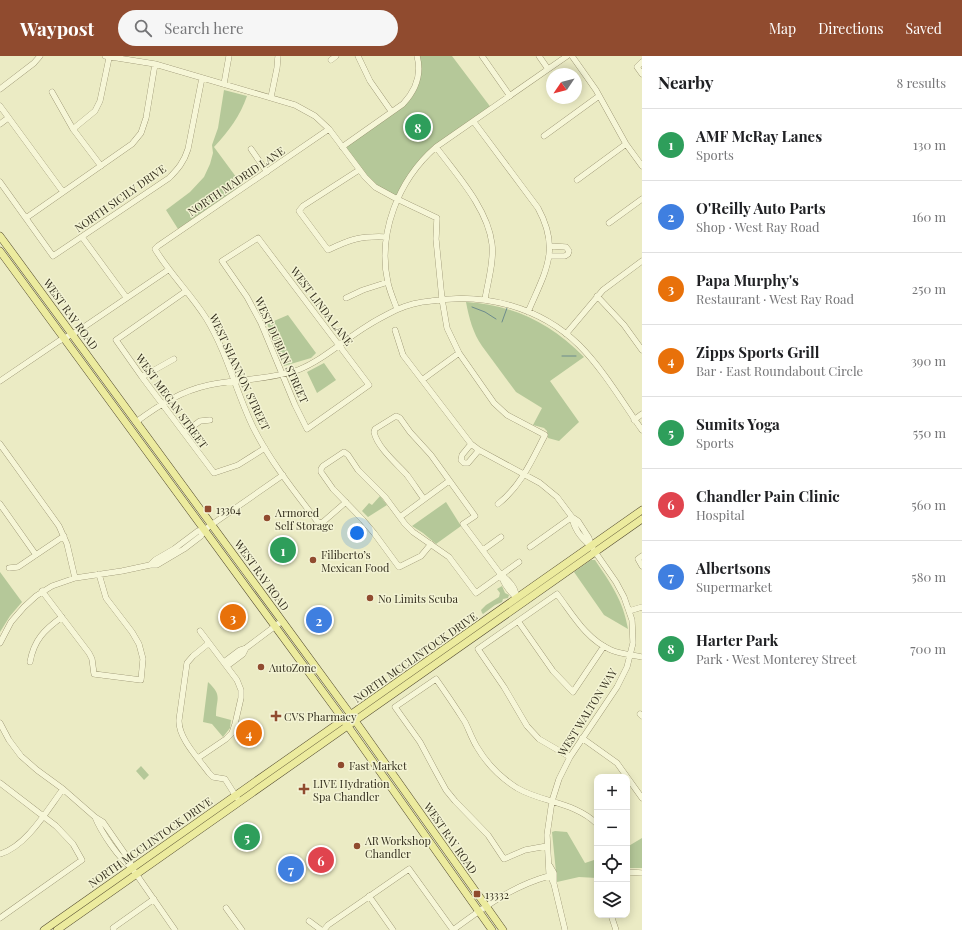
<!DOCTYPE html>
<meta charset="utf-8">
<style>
body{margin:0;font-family:"Playfair Display",serif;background:#f6f6f6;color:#202124}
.controls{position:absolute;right:12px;bottom:12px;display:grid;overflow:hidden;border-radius:8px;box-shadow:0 2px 10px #0003}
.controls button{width:36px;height:36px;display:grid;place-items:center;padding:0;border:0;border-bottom:1px solid #e0e0e0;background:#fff;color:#202124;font:20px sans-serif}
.compass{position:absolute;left:546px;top:12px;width:36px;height:36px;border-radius:50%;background:#fff;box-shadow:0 2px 10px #0003;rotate:235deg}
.you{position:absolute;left:357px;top:477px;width:14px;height:14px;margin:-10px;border:3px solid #fff;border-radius:50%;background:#1a73e8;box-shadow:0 0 0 6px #1a73e833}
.badge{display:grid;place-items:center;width:26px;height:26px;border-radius:50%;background:#904b2f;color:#fff;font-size:13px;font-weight:700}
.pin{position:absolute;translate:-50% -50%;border:2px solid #fff;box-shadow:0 1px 4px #0006}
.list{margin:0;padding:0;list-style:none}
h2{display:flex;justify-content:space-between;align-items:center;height:52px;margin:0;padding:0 16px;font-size:17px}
h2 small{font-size:13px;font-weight:400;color:#757577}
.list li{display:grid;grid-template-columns:26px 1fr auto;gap:12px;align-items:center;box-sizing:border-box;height:72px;padding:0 16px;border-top:1px solid #e0e0e0}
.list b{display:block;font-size:15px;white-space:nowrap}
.list p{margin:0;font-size:13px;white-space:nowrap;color:#757577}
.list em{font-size:13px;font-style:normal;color:#757577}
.icon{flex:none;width:22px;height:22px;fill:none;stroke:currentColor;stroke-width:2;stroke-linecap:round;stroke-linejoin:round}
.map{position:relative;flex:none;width:642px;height:874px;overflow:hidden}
header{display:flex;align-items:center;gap:24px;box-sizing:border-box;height:56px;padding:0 20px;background:#904b2f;color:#fff}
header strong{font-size:19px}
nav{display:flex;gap:22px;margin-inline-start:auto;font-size:14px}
.search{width:280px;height:36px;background:#f6f6f6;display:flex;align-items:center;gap:10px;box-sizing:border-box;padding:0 14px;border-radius:22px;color:#757577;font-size:15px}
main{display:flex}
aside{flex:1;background:#fff}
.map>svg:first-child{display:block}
.green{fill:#b5c899}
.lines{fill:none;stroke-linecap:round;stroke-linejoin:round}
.stream{stroke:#6d8b8c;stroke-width:1}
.minor-casing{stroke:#857d5c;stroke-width:6}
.major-casing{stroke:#534a30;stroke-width:8}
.minor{stroke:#f6f6d7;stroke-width:5.5}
.major{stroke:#eceb9e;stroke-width:7}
.poi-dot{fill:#904b2f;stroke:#f3f3d3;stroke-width:1.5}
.labels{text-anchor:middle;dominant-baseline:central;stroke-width:3;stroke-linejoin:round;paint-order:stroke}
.street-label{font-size:11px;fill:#35301f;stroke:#f3f3d3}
.poi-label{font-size:11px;fill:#35301f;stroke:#f3f3d3;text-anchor:start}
</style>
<header>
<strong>Waypost</strong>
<div class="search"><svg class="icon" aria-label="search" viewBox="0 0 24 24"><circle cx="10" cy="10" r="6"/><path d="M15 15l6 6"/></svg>Search here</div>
<nav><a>Map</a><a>Directions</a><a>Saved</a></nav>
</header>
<main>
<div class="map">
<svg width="642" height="874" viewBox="0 0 642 874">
<rect width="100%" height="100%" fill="#ebebc4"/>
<path class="green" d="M417,0H452L492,53L428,99L397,143L375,131L342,91L403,48L415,32Z
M224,34L247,40C240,60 229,75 214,91L242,129L178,173L166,154L190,136L204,121L210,108L213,97L212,89L218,72Z
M466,246C514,249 550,267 584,301L550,325L579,366L559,385L548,382L547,375L544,372L533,369L542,352L516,336L482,290C473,277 469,262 466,246Z
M288,259L316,297L311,302L284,310L267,268Z
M324,307L336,324L317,337L307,316Z
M380,440L387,449L368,461L362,455L369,447L372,449Z
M446,446L461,470L436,488L423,477L412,470Z
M591,504H595C611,528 623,544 628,573L604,559L574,516Z
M0,516L22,546L10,560L0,576Z
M502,530L505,537L509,539L508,542L503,543L502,546L495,549L483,558L482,557L481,554L486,549L499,541L500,537L497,533Z
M208,626C223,640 216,642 216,660L231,664L230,672L223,681L212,668L203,666Z
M141,710L149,719L144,724L136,715Z
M555,775L567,776L585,807L597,803V822L579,821L557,826L552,776Z
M642,782V812H627V791Z"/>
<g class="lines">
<path class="stream" d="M472,251L485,256L496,263
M502,266L507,252
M562,300H576"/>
<defs>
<path id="minor" d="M105,0L155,8L295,49L315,60L329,73L365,121L375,131L397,143L437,162L436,183L442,243L447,272L459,297L494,347L507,359L545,379C532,404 521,430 498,448
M358,0L370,25L391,55
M482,0L510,40
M539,0L548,13
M572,0L596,34L626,88L642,110
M331,4L336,0
M642,6L637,11L642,18
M224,28L229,0
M0,33L34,7L40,0
M52,36L73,73L101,110
M271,41L277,12L278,0
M0,50L63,136
M474,66L538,152C561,194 545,216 528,256
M0,68L8,62
M73,73L95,55L100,45L109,2
M329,73L158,190L155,193C170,218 191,238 206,262C227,296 236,336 253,371C270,405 294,435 317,465L320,467L323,466L346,446
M544,80L599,40
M342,91L403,48C416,34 422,18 417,0
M436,91C457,119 488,153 492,188C494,206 488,225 485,243
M251,93L267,116
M359,114L303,150L299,155L328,194C351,183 360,180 386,181
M577,124L626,88
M0,126L53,200L169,122C178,113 184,106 188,93L202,22
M26,162L132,88L141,77L146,62L155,8
M609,167L642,143
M82,181L126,241
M258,182L369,329L307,373L295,349L261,267L247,241L222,205Z
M550,200H565L568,198L569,195L566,191L550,190
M186,235L116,284L142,321L214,417L238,409L265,392
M597,240L624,269L642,294
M346,242L363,234L388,226
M397,253C394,245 390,236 388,227C377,178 398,124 436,91L567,0
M395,274L403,299L471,388L479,394L540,427L557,441L572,461L578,465L589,482L591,490L616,526L624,541L632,564L633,587L627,611L617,631L570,701L559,723L552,745L547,779L549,817L554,828L565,874
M566,278L603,234L642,205
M142,321L174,303
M422,324L459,297
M0,325L59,285L78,275L168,214
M634,364L642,358
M136,366C159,349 181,335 209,329C238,323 269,324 298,314C323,304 344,284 367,270C376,264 386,259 396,254C407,249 419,246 431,245C484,236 540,251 579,289C603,313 623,347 642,374
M184,377L200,365L210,364
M0,388L59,470L67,488L75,522
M471,388L462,399L461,404L464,407H468L479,394
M424,443C418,435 413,427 407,419C397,408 377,391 374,376L375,373L396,360L400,362L410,376L431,399L475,460L463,468L501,519C504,529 510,536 517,542
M0,448L36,499
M400,461L449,425
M572,461C574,473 582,483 591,490
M431,488L421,500L399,511L374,477L363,464L333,433L321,416V413L323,410L344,396L348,399L358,414L385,441L405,468L413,476L449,501L476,537L519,506
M530,491L572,461
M483,494L501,481
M642,500L638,503L642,510
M150,509L155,504L174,493L198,475L204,474L283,419
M9,512L18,511L64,480
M501,519C508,523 516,532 516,540
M42,535L89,597L92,603L94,618L141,624L143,603L139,588L132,576L106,542L99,518
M629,555L642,551
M518,565L553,615L573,636L604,590
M0,587L11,566L24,551L36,540L52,530L75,522L122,515L150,509H157L184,493L201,480L204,474
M209,587L193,600L187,607L179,664C178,682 199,703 209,717L213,721L225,723L237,742
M30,606C34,584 44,574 62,561
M224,606L240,594L246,592L282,565
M227,610L243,598L246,592
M640,658L642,660
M0,667L9,684L21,700L37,714L63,733L95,761L103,766L130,805L132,812
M582,682L617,707L642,742
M570,701L539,683L527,670L504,631L478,593L557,538C573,559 586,583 611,594C621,598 632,599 642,601
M198,702L226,683L232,677L235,668L241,642V634L237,624L200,575
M0,727L56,770L73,788L82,804L0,862
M95,761C101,776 119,803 132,812L175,874
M547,790L525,794L504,803L488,779L455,745L446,734L435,714L420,686L395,651L436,623C446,637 456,652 465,666C469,674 472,683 477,691C487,708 501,722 517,732C543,747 575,746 597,768
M0,798C26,791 48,753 63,733
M550,810L554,817V828
M627,816L642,817
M369,840L393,874
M226,852L242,874
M611,859L616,874
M309,865L321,874
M114,874L113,872L154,843
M324,874L328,869L409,813L453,874
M453,874C483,852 512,830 549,820"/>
<path id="major" d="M0,180L351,659L503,874
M0,195L340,659L492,874
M44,874L642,454
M57,874L642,463"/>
</defs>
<use href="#minor" class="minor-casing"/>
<use href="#major" class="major-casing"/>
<use href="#minor" class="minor"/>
<use href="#major" class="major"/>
</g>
<g class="poi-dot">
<rect x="204" y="449" width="8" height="8" rx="2"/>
<circle cx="267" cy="462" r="4"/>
<circle cx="313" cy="504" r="4"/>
<circle cx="370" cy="542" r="4"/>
<circle cx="261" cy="611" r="4"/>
<path d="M274 654h4v4h4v4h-4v4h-4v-4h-4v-4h4z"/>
<circle cx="341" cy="709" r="4"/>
<path d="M302 727h4v4h4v4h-4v4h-4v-4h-4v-4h4z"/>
<circle cx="357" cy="790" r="4"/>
<rect x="473" y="834" width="8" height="8" rx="2"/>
</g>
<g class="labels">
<g class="street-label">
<text transform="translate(236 125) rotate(-34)">NORTH MADRID LANE</text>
<text transform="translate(120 142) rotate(-35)">NORTH SICILY DRIVE</text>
<text transform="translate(322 250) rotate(53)">WEST LINDA LANE</text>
<text transform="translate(71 258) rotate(54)">WEST RAY ROAD</text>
<text transform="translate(282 294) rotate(66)">WEST DUBLIN STREET</text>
<text transform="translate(240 316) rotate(65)">WEST SHANNON STREET</text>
<text transform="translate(172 345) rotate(54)">WEST MEGAN STREET</text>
<text transform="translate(262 519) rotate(54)">WEST RAY ROAD</text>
<text transform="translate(415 601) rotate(-35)">NORTH MCCLINTOCK DRIVE</text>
<text transform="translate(587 656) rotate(-58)">WEST WALTON WAY</text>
<text transform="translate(451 782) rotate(55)">WEST RAY ROAD</text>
<text transform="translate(150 786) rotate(-35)">NORTH MCCLINTOCK DRIVE</text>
</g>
<g class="poi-label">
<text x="216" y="453">13364</text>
<text x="275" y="456">Armored<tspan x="275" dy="13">Self Storage</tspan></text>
<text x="321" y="498">Filiberto’s<tspan x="321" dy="13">Mexican Food</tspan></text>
<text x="378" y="542">No Limits Scuba</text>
<text x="269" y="611">AutoZone</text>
<text x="284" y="660">CVS Pharmacy</text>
<text x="349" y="709">Fast Market</text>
<text x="313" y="727">LIVE Hydration<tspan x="313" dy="13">Spa Chandler</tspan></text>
<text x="365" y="784">AR Workshop<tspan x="365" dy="13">Chandler</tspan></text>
<text x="485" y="838">13332</text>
</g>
</g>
</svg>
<div class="controls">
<button>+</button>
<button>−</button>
<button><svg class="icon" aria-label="locate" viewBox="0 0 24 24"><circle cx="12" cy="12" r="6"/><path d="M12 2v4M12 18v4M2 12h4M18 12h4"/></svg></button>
<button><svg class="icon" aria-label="layers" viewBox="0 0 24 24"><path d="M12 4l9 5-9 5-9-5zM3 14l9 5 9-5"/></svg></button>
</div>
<svg class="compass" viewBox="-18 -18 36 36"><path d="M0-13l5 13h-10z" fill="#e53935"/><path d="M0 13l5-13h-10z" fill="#757577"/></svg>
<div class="you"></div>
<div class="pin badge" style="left:283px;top:494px;background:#2e9e5b">1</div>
<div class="pin badge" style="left:319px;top:564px;background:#3f7fe0">2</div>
<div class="pin badge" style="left:233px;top:561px;background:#e8710a">3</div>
<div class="pin badge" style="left:249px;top:677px;background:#e8710a">4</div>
<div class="pin badge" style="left:247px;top:781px;background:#2e9e5b">5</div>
<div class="pin badge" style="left:321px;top:804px;background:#e0444e">6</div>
<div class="pin badge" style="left:291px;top:813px;background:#3f7fe0">7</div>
<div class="pin badge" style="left:418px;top:71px;background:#2e9e5b">8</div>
</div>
<aside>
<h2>Nearby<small>8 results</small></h2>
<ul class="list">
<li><span class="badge" style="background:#2e9e5b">1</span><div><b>AMF McRay Lanes</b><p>Sports</p></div><em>130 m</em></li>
<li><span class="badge" style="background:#3f7fe0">2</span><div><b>O'Reilly Auto Parts</b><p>Shop · West Ray Road</p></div><em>160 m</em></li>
<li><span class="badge" style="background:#e8710a">3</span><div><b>Papa Murphy's</b><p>Restaurant · West Ray Road</p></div><em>250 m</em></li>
<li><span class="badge" style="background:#e8710a">4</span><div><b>Zipps Sports Grill</b><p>Bar · East Roundabout Circle</p></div><em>390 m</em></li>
<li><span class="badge" style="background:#2e9e5b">5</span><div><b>Sumits Yoga</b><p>Sports</p></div><em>550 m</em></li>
<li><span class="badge" style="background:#e0444e">6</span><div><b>Chandler Pain Clinic</b><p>Hospital</p></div><em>560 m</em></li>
<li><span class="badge" style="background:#3f7fe0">7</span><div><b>Albertsons</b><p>Supermarket</p></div><em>580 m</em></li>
<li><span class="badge" style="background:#2e9e5b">8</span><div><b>Harter Park</b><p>Park · West Monterey Street</p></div><em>700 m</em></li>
</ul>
</aside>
</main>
